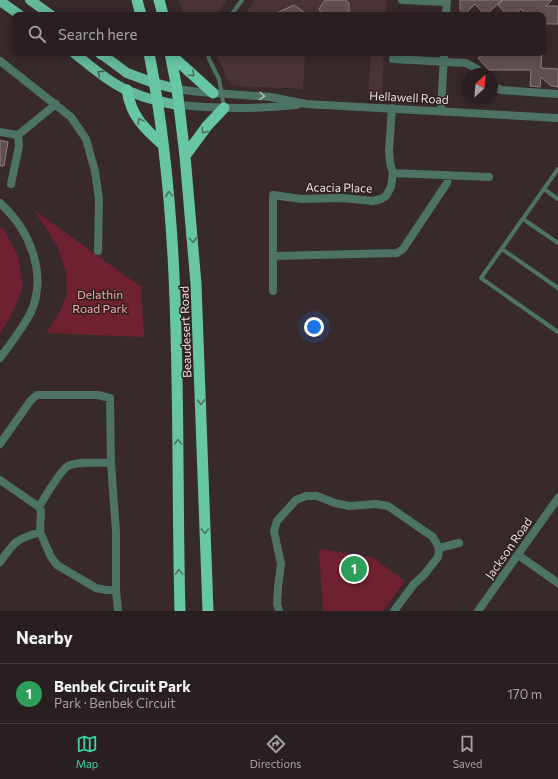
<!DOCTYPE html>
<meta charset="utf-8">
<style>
body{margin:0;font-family:Commissioner,sans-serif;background:#322729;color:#f1f3f6}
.compass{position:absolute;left:462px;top:68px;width:36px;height:36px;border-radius:50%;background:#2a1f20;box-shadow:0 2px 10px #0003;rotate:26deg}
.you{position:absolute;left:314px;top:327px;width:14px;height:14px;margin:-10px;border:3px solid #fff;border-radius:50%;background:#1a73e8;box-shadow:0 0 0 6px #1a73e833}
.badge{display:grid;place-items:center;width:26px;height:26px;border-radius:50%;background:#39d4a5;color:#fff;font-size:13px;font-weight:700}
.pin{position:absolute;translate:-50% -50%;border:2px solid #fff;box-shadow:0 1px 4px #0006}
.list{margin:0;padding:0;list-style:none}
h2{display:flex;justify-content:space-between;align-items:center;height:52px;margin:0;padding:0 16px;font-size:17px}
h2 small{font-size:13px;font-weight:400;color:#a5a2a5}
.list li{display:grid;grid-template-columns:26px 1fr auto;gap:12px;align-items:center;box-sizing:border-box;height:60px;padding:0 16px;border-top:1px solid #463d3e}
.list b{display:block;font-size:15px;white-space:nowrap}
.list p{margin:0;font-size:13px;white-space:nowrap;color:#a5a2a5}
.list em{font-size:13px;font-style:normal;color:#a5a2a5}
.icon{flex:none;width:22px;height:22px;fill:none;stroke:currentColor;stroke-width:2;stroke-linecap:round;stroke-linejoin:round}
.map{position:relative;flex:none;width:558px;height:611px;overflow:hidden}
.search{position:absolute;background:#2a1f20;box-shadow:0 2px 10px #0003;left:12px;right:12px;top:12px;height:44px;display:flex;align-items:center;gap:10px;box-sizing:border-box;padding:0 14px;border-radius:8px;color:#a5a2a5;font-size:15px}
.sheet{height:112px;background:#2a1f20}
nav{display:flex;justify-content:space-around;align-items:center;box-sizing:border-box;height:56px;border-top:1px solid #463d3e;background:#2a1f20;font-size:11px;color:#a5a2a5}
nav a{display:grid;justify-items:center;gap:2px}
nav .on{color:#39d4a5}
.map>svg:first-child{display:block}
.built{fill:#493336}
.green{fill:#6f2132}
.building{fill:#604f51;stroke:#8e7c7e}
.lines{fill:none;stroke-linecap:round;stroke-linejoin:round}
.service{stroke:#4c7364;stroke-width:4}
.minor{stroke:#4c7364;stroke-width:8}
.tertiary{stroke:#4c7364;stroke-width:8}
.primary{stroke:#63b99a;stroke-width:10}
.trunk{stroke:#67c6a4;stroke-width:11}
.oneway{stroke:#466457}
.oneway2{stroke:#4a7262}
.oneway3{stroke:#b2b9b5}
.labels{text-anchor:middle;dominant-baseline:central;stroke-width:3;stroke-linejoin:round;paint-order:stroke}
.street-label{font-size:12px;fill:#e9dfe0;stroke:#2e1f21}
.park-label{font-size:12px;fill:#f2aab3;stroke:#2e1f21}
</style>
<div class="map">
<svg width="558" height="611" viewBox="0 0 558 611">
<rect width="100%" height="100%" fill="#38292b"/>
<path class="built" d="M179,0H227L217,15H184Z
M254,0H387L386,15H244Z
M218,53H305L303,89L234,86L227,79L217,55Z
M371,53H384L382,95L368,93Z"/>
<path class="green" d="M34,210L141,287L144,337L46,333L58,316L67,294L66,273L58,247Z
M0,227L5,231L18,256L23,287L12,314L0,333Z
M319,549L372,557L405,581L383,611H323Z"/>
<path class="building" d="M325,0H345L349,3V12L343,15H322L319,9Z
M460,0H502L487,14H484L475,4L464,15L460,10Z
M503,0H552L546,6H558V24H543V15H526L521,9L514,15H507L498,5Z
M294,5L308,15H272Z
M484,53H542L541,68L558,69V87L551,86L541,77L540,87L530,86L531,70H489L478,58Z
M0,140L8,142L4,166H0Z"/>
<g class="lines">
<path class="service" d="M231,15L242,0
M208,53L209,59L219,79L224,108
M558,169L481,278L558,332
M544,189L558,199
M523,219L558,243
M502,249L558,288"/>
<path class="minor" d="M402,0L446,2
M446,15L447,0
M393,59L466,63L477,69L481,74
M0,61L71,117L86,139L95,171L99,199L98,251
M492,86L501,90L558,94
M441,111L444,53
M0,132L18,135L56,104
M393,173L489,177
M11,184L19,146L18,135
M0,203C29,229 48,273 31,312C23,328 11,343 0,358
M273,256L397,253L403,249L447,183L448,175
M273,291V195L301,199L342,198L373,201L381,199L386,196L391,187L393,173L390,163L389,151L392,108
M0,444L31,400L37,395H98L110,398L111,463C101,463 76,461 68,466C59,472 45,497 39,507
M111,463L116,532V590L118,611
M0,480L39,507L41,511L40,532L51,557L57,565L96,588L106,590H116
M439,548L459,543
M518,555L558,583
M0,562C15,541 15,540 40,532
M279,611L277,604L278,587L281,564L274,531L277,521L296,500L306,496H317L335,503L349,506L376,504L388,506L433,537L439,548L438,557L424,575L414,584L394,611"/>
<path class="tertiary" d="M177,89L199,92L271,97L306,104L558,118
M178,105C218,109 257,109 297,105
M478,611L558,498"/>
<path class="primary" d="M30,0L51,15
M0,1L20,15
M74,53C93,68 113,86 136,94C150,100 164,102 178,105
M100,53L127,73L154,83L177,89"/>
<path class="trunk" d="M137,0L141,15
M159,0L163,15
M149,53C185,237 175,425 180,611
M170,53L177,89L185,156L196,284L208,611
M101,54L106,53
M171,55L213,93
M127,90C131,116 144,128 163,145
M185,156L207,126L224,108"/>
</g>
<defs><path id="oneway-chevron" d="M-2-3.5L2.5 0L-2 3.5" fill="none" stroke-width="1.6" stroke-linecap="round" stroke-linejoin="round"/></defs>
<use class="oneway" href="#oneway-chevron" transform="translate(100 73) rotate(-143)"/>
<g class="oneway2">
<use href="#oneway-chevron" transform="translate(192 74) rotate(43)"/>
<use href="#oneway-chevron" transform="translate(140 121) rotate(-121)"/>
<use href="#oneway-chevron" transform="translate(204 131) rotate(125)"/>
<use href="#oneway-chevron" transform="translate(169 194) rotate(-95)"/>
<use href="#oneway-chevron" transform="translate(193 240) rotate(86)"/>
<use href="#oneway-chevron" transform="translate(201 402) rotate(88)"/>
<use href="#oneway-chevron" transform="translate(178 442) rotate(-90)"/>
<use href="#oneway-chevron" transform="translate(205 531) rotate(88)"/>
<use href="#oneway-chevron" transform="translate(179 572) rotate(-91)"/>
</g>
<use class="oneway3" href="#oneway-chevron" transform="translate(262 96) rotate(4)"/>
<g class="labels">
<g class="street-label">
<text transform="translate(409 97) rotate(3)">Hellawell Road</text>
<text transform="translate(339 187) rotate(1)">Acacia Place</text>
<text transform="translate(185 332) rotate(-92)">Beaudesert Road</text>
<text transform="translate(508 548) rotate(-55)">Jackson Road</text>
</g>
<g class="park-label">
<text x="100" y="294">Delathin<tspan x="100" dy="14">Road Park</tspan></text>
</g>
</g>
</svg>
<svg class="compass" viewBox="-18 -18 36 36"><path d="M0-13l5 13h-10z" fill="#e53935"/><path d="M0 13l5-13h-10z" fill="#a5a2a5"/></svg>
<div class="you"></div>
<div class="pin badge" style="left:354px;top:569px;background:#2e9e5b">1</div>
<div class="search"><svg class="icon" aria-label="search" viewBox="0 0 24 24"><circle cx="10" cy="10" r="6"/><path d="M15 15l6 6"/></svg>Search here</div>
</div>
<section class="sheet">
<h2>Nearby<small></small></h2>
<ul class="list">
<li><span class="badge" style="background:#2e9e5b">1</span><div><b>Benbek Circuit Park</b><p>Park · Benbek Circuit</p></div><em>170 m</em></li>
</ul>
</section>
<nav>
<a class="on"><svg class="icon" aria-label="map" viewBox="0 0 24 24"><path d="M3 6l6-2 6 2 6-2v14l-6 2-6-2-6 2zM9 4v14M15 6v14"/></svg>Map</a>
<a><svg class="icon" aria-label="directions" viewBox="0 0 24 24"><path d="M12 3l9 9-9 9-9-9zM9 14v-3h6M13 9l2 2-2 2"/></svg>Directions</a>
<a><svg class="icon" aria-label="saved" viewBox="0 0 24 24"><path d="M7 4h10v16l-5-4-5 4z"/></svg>Saved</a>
</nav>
